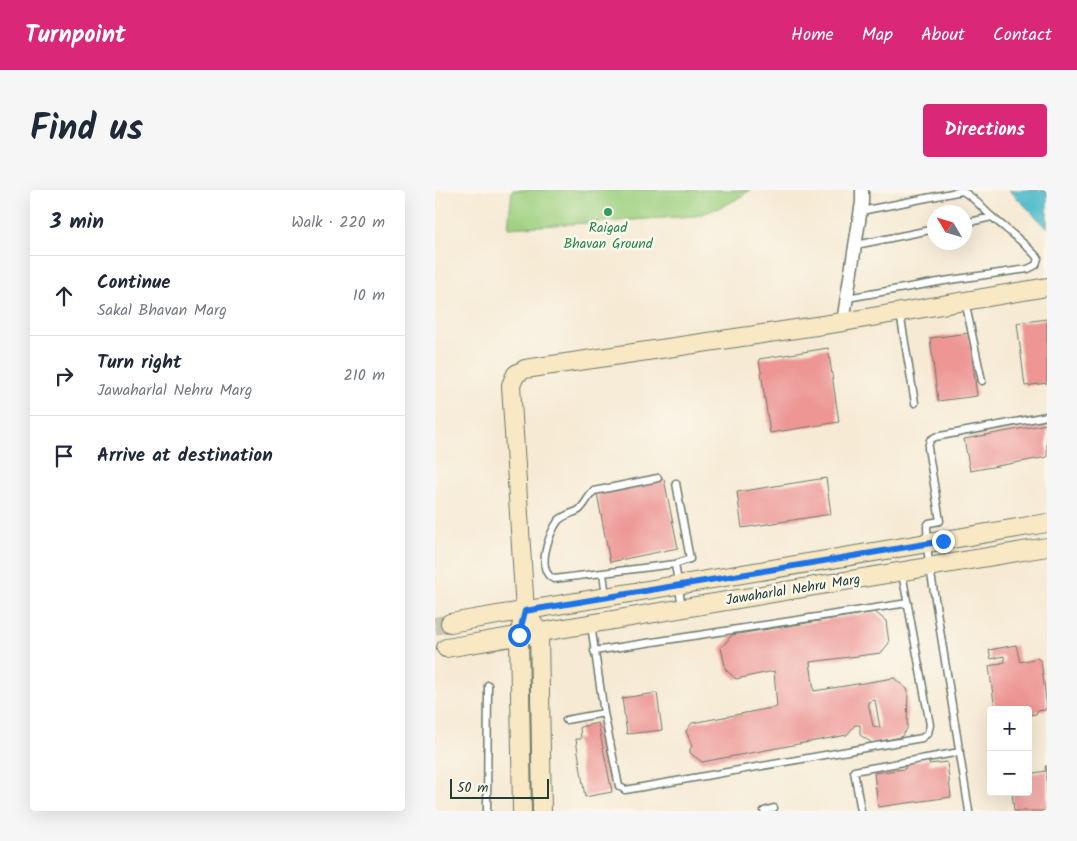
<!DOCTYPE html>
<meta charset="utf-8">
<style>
body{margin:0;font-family:Kalam,sans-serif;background:#f6f6f7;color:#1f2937}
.controls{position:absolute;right:15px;bottom:15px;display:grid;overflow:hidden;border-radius:5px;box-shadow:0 5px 20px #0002}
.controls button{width:45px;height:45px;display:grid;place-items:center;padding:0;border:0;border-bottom:1px solid #e0e1e3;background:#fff;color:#1f2937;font:25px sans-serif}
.compass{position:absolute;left:492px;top:15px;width:45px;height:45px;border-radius:50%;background:#fff;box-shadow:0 5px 20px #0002;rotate:308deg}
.scale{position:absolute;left:15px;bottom:12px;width:99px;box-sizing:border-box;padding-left:5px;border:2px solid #1f3d34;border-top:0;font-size:14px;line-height:18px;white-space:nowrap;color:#1f3d34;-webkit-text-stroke:4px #fbf7ec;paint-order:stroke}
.stop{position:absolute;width:15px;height:15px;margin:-11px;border:4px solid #1a73e8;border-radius:50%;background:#fff}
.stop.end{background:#1a73e8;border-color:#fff;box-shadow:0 1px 5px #0008}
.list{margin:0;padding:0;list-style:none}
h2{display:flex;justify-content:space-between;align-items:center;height:65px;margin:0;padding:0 20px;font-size:21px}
h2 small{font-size:16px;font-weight:400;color:#747a83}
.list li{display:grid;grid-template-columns:32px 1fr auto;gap:15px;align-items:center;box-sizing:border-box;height:80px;padding:0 20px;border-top:1px solid #e0e1e3}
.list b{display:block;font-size:19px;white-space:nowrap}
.list p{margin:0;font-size:16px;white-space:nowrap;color:#747a83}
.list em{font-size:16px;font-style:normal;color:#747a83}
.icon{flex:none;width:28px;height:28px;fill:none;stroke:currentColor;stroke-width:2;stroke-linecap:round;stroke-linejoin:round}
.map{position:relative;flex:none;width:612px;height:621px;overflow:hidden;border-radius:5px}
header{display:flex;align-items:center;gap:30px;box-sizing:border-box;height:70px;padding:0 25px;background:#db2777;color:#fff}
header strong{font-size:24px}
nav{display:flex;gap:28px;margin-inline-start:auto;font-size:18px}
.intro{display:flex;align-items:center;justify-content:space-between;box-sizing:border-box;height:120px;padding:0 30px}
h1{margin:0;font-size:35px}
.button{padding:12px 22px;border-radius:5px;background:#db2777;color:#fff;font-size:18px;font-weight:700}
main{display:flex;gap:30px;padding:0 30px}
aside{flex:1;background:#fff;border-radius:5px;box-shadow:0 5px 20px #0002}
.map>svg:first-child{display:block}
.green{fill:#9dd07f;stroke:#5e865a}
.water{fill:#4fbbcb;stroke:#377c80}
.building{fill:#ed9694;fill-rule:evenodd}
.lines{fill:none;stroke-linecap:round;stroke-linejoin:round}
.secondary-tunnel{stroke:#cbc7b4;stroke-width:18;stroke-dasharray:18 9;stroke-linecap:butt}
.lane-casing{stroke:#6a7a6c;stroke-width:9}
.street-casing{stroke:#6a7a6c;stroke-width:15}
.secondary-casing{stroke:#6a7a6c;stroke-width:20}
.lane{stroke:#fff;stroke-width:6}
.street{stroke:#fff;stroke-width:12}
.secondary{stroke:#f8e8c3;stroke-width:18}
.route{stroke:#1a73e8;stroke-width:6}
.leisure-dot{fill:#2e9e5b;stroke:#fbf7ec;stroke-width:2}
.labels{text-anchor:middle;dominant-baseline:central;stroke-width:5;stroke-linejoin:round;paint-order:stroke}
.leisure-label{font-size:14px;fill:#27864d;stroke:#fbf7ec}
.street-label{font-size:14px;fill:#1f3d34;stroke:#fbf7ec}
</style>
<header>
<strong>Turnpoint</strong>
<nav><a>Home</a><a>Map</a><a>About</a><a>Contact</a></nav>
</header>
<div class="intro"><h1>Find us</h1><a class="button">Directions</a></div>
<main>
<aside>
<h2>3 min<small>Walk · 220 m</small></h2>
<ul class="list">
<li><svg class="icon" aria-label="ahead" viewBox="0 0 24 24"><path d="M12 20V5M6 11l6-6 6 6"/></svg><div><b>Continue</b><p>Sakal Bhavan Marg</p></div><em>10 m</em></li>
<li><svg class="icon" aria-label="right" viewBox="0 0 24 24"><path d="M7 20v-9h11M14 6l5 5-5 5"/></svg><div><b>Turn right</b><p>Jawaharlal Nehru Marg</p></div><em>210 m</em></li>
<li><svg class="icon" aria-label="arrive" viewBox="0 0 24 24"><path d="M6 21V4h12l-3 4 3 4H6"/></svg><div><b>Arrive at destination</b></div></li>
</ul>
</aside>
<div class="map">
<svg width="612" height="621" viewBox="0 0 612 621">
<rect width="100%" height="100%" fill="#fbf7ec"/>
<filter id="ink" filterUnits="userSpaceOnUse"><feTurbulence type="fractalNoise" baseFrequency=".02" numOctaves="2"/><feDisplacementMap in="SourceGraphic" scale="10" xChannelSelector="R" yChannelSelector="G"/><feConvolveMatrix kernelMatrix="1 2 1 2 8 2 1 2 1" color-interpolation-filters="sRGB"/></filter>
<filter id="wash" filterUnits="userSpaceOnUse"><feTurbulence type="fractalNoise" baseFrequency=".0096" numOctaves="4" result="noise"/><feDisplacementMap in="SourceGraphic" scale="20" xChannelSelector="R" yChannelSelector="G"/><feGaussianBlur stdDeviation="1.12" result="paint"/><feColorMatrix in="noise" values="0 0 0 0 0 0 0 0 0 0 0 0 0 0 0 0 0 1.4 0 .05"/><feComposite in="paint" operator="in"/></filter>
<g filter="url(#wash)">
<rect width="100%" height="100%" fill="#f6ead4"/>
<path class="green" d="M77,0H315C299,13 280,20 260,26L73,38Z"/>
<path class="water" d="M574,0H612V38Z"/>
<g id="blocks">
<path class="building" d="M612,129V193L590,196L582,133Z
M534,143L542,206L503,211L495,148Z
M393,158L404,232L335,243L324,169Z
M612,234V267L535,281L529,249Z
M391,288L396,324L307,338L302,302Z
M229,289L243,358L175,372L162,303Z
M440,422L451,431L454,453L446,463L375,472L379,501L459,488L473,500L472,539L466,547L437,553L425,545V535H420L412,545L267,572L255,563V559L257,556L251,541L257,533L342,517L339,481L301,489L291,480L286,458L297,445ZM440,510L445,538L438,536L433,512Z
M581,455L585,472L602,468L606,471L612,517L610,520L602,521L601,524L593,525V520H560L554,476L570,472L569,466L556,469L554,460Z
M222,503L227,540L192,544L187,508Z
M163,533L177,602L150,607L141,549H146L145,537Z
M494,569V574L512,572L516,607L443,617L439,583L470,579V573Z
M610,576H612V621H579L577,602H593V584L611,581Z"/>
</g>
</g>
<g filter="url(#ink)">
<use href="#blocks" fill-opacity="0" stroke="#6a7a6c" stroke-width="1"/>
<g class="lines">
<path class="secondary-tunnel" d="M0,436L15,433"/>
<defs>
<path id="lane" d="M530,33L557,27
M421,55L500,39
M412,108L515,90L593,79L601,75L603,68C589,52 572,40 556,26C546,17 539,7 527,1L426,21
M530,111L547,191
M465,123L480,213
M223,288L159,301C153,306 150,315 144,320C137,324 128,325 123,331C114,343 100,381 119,389L240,374
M241,293L255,369L240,374L247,417
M168,383L171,407
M159,461L473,413
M169,523L184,596L190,600L487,548L493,543L495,535L467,383
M131,530L169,523L156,435
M52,621L53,495
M329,621L339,618
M426,621L419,581L525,562
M534,621L493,365L492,336L494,333L505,331L493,258L495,250L500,247L612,226"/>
<path id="street" d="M408,132L427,12V0"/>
<path id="secondary" d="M97,432L104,442L107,621
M15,433L612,333
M11,458L612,357
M87,621L84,445L90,421L76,195L81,184L90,179L408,132L612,97"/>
</defs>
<use href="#lane" class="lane-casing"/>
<use href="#street" class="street-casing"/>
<use href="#secondary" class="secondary-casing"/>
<use href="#lane" class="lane"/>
<use href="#street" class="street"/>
<use href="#secondary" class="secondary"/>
</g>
</g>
<g class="lines" filter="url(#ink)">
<path class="route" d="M84,445L90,421L508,351"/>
</g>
<circle class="leisure-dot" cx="173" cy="22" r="5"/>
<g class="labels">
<g class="leisure-label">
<text x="173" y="38">Raigad<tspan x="173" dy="16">Bhavan Ground</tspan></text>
</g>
<g class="street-label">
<text transform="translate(358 400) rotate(-9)">Jawaharlal Nehru Marg</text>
</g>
</g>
</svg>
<div class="controls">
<button>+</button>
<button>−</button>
</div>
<svg class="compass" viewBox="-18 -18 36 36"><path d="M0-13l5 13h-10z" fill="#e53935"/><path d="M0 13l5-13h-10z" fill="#747a83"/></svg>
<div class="scale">50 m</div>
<div class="stop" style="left:84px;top:445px"></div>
<div class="stop end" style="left:508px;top:351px"></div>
</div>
</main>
